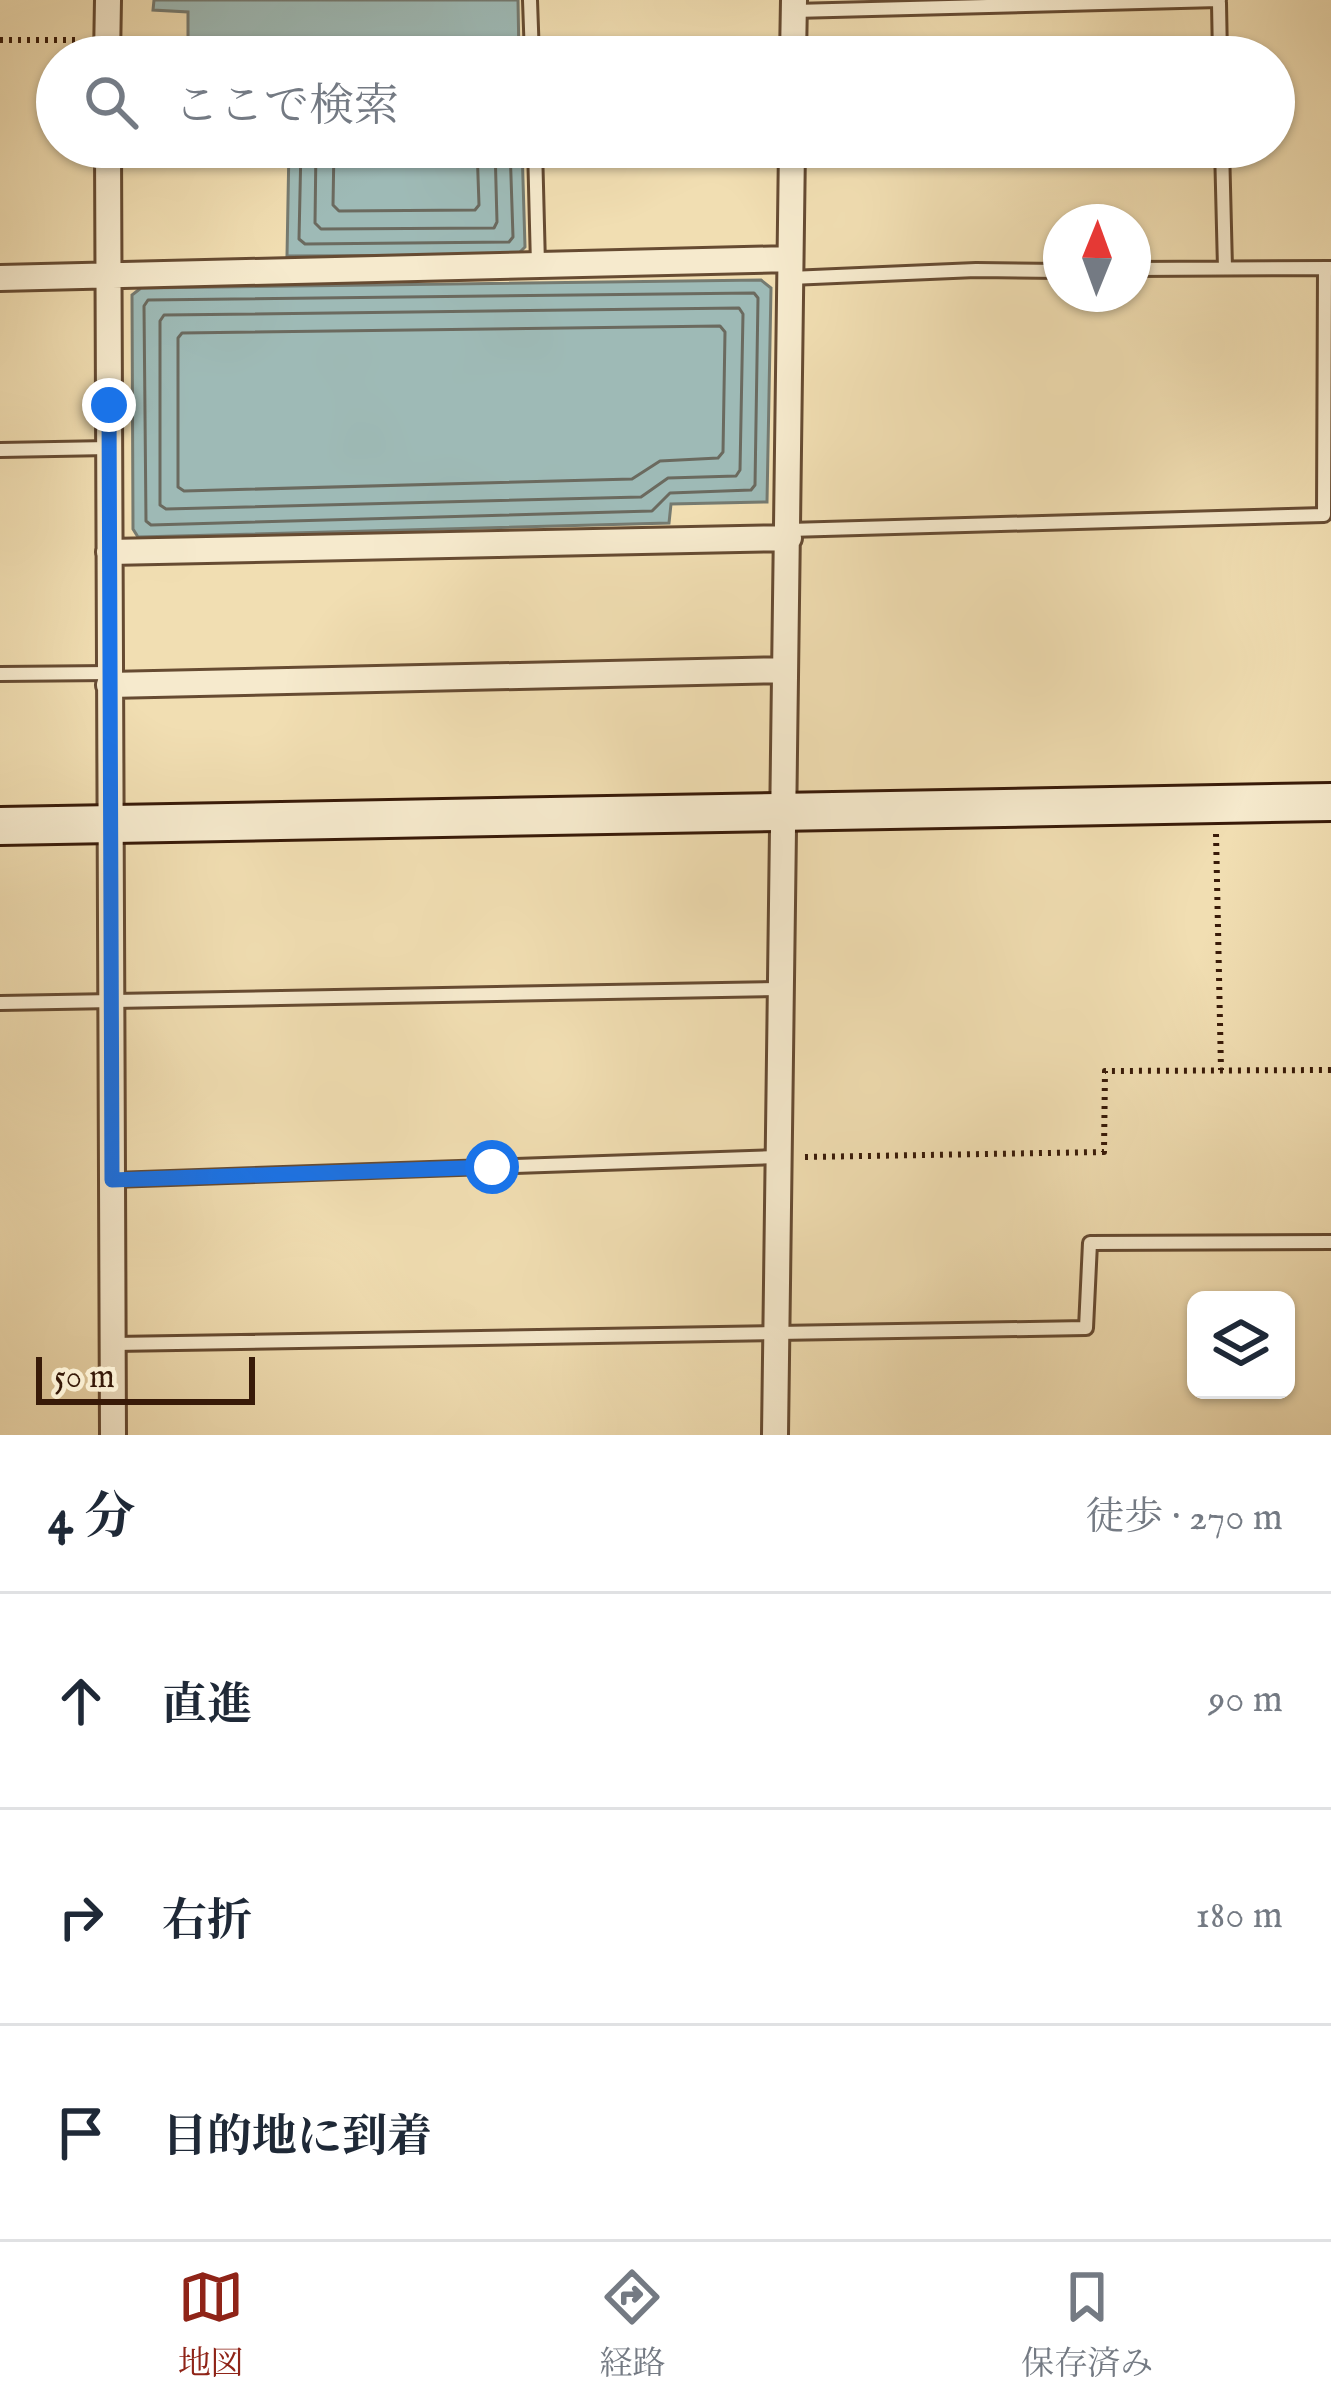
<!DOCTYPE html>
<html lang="ja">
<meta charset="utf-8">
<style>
body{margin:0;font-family:"IM FELL English","Noto Serif JP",serif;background:#f6f6f7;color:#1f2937}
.controls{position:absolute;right:36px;bottom:36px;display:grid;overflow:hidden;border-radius:18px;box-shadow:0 3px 9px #0004}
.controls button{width:108px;height:108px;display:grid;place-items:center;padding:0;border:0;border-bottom:3px solid #e0e1e3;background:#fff;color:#1f2937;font:60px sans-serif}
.compass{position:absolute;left:1043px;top:204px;width:108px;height:108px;border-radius:50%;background:#fff;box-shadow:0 3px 9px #0004;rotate:1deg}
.scale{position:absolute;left:36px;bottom:30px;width:219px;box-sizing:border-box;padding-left:12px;border:6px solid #381a08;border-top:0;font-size:33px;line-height:42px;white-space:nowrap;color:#381a08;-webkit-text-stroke:9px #f6eacd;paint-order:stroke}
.stop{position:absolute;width:36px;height:36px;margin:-27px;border:9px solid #1a73e8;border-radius:50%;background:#fff}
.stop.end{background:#1a73e8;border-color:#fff;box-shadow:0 3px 12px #0008}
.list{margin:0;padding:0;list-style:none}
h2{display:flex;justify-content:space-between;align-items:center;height:156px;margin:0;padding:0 48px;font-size:51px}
h2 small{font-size:39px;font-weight:400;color:#747a83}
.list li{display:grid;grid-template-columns:78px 1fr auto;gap:36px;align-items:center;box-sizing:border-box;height:216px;padding:0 48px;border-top:3px solid #e0e1e3}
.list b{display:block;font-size:45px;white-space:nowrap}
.list em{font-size:39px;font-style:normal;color:#747a83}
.icon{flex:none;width:66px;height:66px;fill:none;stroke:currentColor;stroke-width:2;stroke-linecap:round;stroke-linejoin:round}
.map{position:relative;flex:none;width:1331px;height:1435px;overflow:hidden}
.search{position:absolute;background:#fff;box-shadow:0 3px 9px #0004;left:36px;right:36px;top:36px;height:132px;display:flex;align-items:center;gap:30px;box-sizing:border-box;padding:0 42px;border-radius:66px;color:#747a83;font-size:45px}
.sheet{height:804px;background:#fff}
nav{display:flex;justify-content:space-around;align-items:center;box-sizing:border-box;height:168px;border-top:3px solid #e0e1e3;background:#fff;font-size:33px;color:#747a83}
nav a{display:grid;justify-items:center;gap:6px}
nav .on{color:#8f2418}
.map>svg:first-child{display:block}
.water{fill:#9ebab6;stroke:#757a70;stroke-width:3}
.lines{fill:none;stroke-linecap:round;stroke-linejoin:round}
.shore{stroke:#6b6a5f;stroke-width:3}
.lane-casing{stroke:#664b32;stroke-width:18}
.street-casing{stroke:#664b32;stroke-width:30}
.secondary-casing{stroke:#381a08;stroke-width:42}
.path{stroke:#381a08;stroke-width:6;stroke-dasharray:3 6;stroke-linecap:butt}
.lane{stroke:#f6eacd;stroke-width:12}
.street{stroke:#f6eacd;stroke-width:24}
.secondary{stroke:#f6eacd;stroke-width:36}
.route{stroke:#1a73e8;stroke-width:15}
</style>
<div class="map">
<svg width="1331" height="1435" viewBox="0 0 1331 1435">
<rect width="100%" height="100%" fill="#f1deb2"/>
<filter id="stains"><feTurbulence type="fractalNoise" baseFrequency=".00167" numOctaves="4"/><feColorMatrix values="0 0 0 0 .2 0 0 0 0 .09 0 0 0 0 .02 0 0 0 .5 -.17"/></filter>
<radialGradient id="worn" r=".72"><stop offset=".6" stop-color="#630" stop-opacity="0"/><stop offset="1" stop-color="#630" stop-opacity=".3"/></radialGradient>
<path class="water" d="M154,0H518L519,57H188V12L153,10Z
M289,147H522L525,247L517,255L287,256Z
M761,280L771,288L767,502L671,504L669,523L138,537L133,529L132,295L141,288Z"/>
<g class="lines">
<path class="shore" d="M301,147L299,239L305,244L509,242L513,237L510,147
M316,147L315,223L321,229L494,228L497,222L495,147
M334,147L333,205L339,211L475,210L479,205L477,147
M754,293L758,298L755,485L751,490L670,493L652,511L151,525L146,521L144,306L148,300Z
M739,308L743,314L740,470L736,476L668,478L641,497L166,509L160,505V321L164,315Z
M720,326L725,332L723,452L718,458L660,461L632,479L184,491L178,487V338L182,333Z"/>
<defs>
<path id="lane" d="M530,0L532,57
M1219,3L1220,57
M794,11L1219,0
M535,147L538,265
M1222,147L1225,268
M1133,269L1330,268
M790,278L976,270L1061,271
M0,450L109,448
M789,530L1324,515L1325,268
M0,674L110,673
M0,1003L779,989
M113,1180L777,1157
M114,1344L1086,1328L1090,1243L1331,1242"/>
<path id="street" d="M107,57L108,0
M793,57L794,0
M108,147L113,1435
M0,278L790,259
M109,552L789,538
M109,685L785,670
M775,1435L792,147"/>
<path id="secondary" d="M0,826L1331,802"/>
</defs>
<use href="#lane" class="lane-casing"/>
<use href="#street" class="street-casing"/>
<use href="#secondary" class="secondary-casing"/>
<path class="path" d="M0,40H80
M1216,834L1221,1070
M805,1157L1104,1152L1105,1071L1331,1070"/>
<use href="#lane" class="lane"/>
<use href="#street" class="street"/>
<use href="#secondary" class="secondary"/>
</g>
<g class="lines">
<path class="route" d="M109,405L112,1180L492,1167"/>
</g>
<rect width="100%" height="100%" filter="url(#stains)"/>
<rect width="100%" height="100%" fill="url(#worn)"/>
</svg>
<div class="controls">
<button><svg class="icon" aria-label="layers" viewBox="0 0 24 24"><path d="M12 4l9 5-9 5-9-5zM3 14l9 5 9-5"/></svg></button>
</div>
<svg class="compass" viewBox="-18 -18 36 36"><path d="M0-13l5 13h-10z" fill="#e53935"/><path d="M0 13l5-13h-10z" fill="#747a83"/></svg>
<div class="scale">50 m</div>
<div class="stop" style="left:492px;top:1167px"></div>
<div class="stop end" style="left:109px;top:405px"></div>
<div class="search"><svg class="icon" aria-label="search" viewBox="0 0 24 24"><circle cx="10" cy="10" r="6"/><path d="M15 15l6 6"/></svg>ここで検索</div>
</div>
<section class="sheet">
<h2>4 分<small>徒歩 · 270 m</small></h2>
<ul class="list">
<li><svg class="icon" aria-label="ahead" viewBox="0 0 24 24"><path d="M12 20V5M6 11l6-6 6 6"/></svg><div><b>直進</b></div><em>90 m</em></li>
<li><svg class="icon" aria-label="right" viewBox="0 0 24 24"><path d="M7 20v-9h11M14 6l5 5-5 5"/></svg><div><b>右折</b></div><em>180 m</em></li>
<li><svg class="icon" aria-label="arrive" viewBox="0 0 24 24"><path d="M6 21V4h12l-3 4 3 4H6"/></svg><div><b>目的地に到着</b></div></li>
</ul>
</section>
<nav>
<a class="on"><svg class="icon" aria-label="map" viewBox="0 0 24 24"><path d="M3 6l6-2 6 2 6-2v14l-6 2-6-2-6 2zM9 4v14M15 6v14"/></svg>地図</a>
<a><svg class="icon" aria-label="directions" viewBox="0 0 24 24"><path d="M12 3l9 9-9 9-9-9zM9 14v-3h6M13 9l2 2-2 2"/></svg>経路</a>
<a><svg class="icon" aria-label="saved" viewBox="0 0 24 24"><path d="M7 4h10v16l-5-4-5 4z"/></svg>保存済み</a>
</nav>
